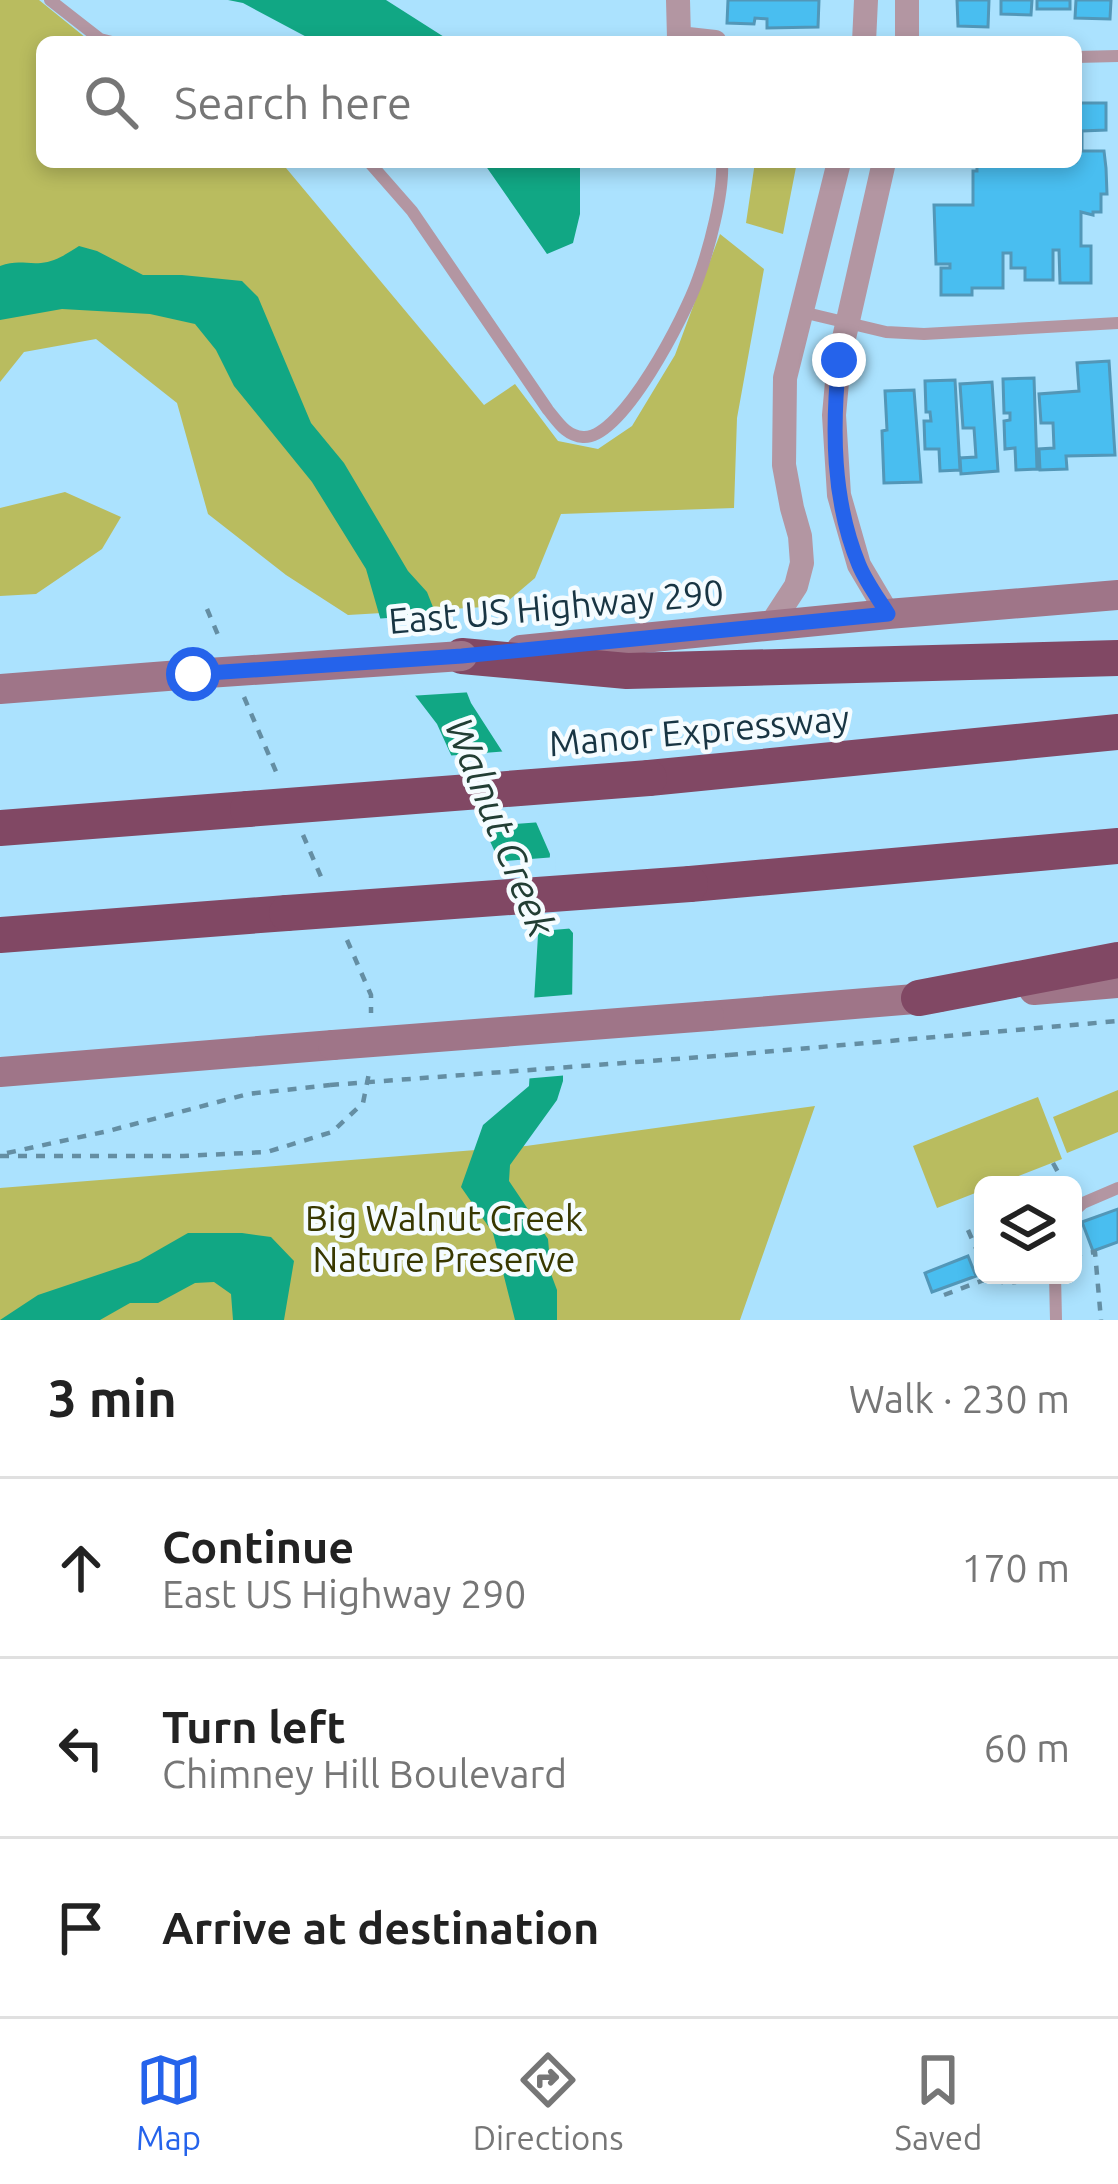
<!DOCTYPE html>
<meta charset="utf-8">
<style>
body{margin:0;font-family:Ubuntu,sans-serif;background:#f6f6f6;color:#222}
.controls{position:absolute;right:36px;bottom:36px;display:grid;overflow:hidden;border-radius:18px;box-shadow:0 6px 18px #0003}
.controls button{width:108px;height:108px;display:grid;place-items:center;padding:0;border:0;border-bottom:3px solid #e0e0e0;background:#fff;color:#222;font:60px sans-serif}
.stop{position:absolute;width:36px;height:36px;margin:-27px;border:9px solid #2563eb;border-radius:50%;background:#fff}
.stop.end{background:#2563eb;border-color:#fff;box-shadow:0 3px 12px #0008}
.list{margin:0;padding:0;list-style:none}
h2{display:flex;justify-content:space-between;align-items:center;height:156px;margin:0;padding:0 48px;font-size:51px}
h2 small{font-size:39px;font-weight:400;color:#767676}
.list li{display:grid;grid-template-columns:78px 1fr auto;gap:36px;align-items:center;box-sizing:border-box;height:180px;padding:0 48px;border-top:3px solid #e0e0e0}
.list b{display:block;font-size:45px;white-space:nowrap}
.list p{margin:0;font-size:39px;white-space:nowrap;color:#767676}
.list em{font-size:39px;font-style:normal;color:#767676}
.icon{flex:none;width:66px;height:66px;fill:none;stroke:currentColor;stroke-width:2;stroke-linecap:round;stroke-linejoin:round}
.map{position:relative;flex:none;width:1118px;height:1320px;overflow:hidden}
.search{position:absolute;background:#fff;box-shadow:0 6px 18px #0003;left:36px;right:36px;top:36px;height:132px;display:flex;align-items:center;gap:30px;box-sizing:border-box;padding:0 42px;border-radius:18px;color:#767676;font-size:45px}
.sheet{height:696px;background:#fff}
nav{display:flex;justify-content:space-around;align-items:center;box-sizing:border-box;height:168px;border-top:3px solid #e0e0e0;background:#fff;font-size:33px;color:#767676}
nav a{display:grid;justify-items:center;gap:6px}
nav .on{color:#2563eb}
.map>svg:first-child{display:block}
.green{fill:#b9bc5f}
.water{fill:#11a784}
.pier{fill:#abe2fe}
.building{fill:#49bef0;stroke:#5297b8;stroke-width:3}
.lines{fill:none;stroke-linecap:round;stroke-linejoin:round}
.path{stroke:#648ea3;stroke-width:4.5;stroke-dasharray:9 9;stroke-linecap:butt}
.lane{stroke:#b396a2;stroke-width:12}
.street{stroke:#b396a2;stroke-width:24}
.secondary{stroke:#9f7588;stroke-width:30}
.highway{stroke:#814864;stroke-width:36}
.path-bridge{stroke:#648ea3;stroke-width:4.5;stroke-dasharray:9 9;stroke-linecap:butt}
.secondary-bridge{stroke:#9f7588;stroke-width:30}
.highway-bridge{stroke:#814864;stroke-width:36}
.route{stroke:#2563eb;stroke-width:15}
.labels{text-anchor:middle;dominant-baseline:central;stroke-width:9;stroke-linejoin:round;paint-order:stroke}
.street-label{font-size:36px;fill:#183543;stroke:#f5fcff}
.park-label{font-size:36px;fill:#383800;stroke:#f5fcff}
.water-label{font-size:39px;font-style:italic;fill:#223e34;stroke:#f5fcff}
</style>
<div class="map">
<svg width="1118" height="1320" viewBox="0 0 1118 1320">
<rect width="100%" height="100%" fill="#abe2fe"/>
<path class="green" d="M0,0H39L91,42H42V162H281L484,405L515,384L558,441L598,449L632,426L675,355L720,234L764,269L737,418L734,508L561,514L535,578L502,606L348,615L286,575L208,514L177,403L96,339L24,352L0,382Z
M755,162H797L783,234L746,223Z
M65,492L121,517L102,549L36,594L0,596V508Z
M1118,1090V1132L1067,1153L1053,1117Z
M1038,1097L1062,1159L996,1185H983V1190L937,1208L913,1146Z
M815,1106L740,1320H0V1188L526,1146Z"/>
<path class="water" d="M228,0H386L452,42H316L243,3Z
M483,162H580V214L573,243L547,254Z
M79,246L97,251L143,275H182L242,281L258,297L311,423L344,463L408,571L427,592L471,703L511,765L550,854L548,887L553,909L573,933L572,1006L563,1037V1081L557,1100L510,1165L509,1181L548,1239L551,1274L557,1290V1320H515L493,1233L461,1187L483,1125L529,1086L538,935L494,850L437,724L414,694L381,621L366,569L312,482L234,386L216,350L195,324L150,314L62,309L0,320V266C16,260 25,264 41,263C55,262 68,253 79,246Z
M188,1233H242L271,1237L294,1261L284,1320H233L231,1294L214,1282L195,1283L158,1303H130L100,1320H0L38,1295L139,1261Z"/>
<path class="pier" d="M441,614L473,692L409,696L374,619Z
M509,751L542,822L477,827L445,756Z
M556,857L554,887L558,907L576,928L529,932L493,862Z
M578,994V1007L569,1038V1075L523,1079L529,998Z"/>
<path class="building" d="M728,0H819L818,27L767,28V19L755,18L754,24L727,23Z
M957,0H989L988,27L958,26Z
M1001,0H1032L1031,15L1001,14Z
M1037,0H1070V9H1037Z
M1076,0H1111L1110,19L1075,18Z
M1076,103H1106V130L1082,131V151H1104L1106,168L1107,194H1101V212H1093V215L1081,212V246H1091V283H1060L1059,250H1053V280H1025V268H1011V253H1003V288H972V295H941V268H950V264H936L934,205H973V171H977V162H1076Z
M1109,361L1115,455L1066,456L1067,469L1040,470L1039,449L1054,448L1053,423H1041L1039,394L1079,391L1077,363Z
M1034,378L1037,469L1016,470L1015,448L1005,449L1004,421L1010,420V413H1004L1003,379Z
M955,380L960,470L940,471L939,449H925L924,421H931L930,412H926L925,381Z
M992,382L998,471L961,474L960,458L976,457L974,428H963L960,384Z
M914,390L921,482L884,483L882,431L887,430L885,391Z
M1118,1209V1242L1093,1251L1082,1222Z
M968,1256L976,1276L932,1292L925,1273Z"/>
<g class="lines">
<path class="path" d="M207,609L221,642
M244,697L277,774
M303,835L322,879
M347,940L371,995V1013
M729,1055L1118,1021
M7,1153L108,1131L248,1094L330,1085
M0,1156H183L267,1152L332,1132L363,1103L369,1073
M1053,1163L1065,1185
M968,1230L983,1264
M1073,1255L1095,1252L1101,1320
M944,1295L989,1278L1005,1283L1016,1282"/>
<path class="lane" d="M50,0L100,39L112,42
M1076,57L1118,56
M369,162L412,211L548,410C558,422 566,436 583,437C622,440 686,314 698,279C709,249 724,193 722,162
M802,312L886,332L924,334L1118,323
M1073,1212L1083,1203L1118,1188
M1055,1275L1056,1320"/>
<path class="street" d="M678,0L679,38L715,42
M864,42L866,0
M907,42V0
M884,162L839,360L834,415L839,495L859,565L888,614
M770,626L796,586L802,563L800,536L792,508L784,465L785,378L839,162"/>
<path class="secondary" d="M521,650L888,614L1118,595
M0,689L193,674
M1034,990L1118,983
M709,1016L939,997
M0,1072L333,1045"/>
<path class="highway" d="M462,656L627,671L1118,658
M649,778L1118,732
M0,828L248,809
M690,884L1118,846
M0,935L287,913
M919,998L1118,960"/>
<path class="path-bridge" d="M330,1085L729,1055"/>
<path class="secondary-bridge" d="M193,674L462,656
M333,1045L709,1016"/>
<path class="highway-bridge" d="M248,809L649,778
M287,913L690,884"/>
</g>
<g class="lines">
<path class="route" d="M193,674L462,656L888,614C878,598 866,582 859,565C832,500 832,428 839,360"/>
</g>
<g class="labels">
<g class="street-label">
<text transform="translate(556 606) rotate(-5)">East US Highway 290</text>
<text transform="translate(699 730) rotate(-5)">Manor Expressway</text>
</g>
<g class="park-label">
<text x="444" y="1217">Big Walnut Creek<tspan x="444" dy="41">Nature Preserve</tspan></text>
</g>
<g class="water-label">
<text transform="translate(501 827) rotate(68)">Walnut Creek</text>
</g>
</g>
</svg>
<div class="controls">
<button><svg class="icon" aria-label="layers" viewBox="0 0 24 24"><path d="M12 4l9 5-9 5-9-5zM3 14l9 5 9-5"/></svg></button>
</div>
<div class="stop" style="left:193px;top:674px"></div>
<div class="stop end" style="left:839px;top:360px"></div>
<div class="search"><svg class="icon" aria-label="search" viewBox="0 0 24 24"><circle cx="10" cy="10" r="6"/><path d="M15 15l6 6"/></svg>Search here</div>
</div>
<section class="sheet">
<h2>3 min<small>Walk · 230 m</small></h2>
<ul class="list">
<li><svg class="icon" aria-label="ahead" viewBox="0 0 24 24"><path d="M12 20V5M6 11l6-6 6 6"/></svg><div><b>Continue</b><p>East US Highway 290</p></div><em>170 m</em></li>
<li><svg class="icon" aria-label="left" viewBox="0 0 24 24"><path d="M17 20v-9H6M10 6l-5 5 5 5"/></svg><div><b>Turn left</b><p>Chimney Hill Boulevard</p></div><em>60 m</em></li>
<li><svg class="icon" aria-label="arrive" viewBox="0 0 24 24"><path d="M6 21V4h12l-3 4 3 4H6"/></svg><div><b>Arrive at destination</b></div></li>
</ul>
</section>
<nav>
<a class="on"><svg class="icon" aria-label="map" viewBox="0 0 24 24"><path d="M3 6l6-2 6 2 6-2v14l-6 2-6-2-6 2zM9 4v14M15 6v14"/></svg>Map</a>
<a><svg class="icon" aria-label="directions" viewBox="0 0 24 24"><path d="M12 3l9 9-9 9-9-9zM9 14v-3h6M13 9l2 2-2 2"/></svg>Directions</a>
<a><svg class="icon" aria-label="saved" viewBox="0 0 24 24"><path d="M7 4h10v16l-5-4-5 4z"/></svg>Saved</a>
</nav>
